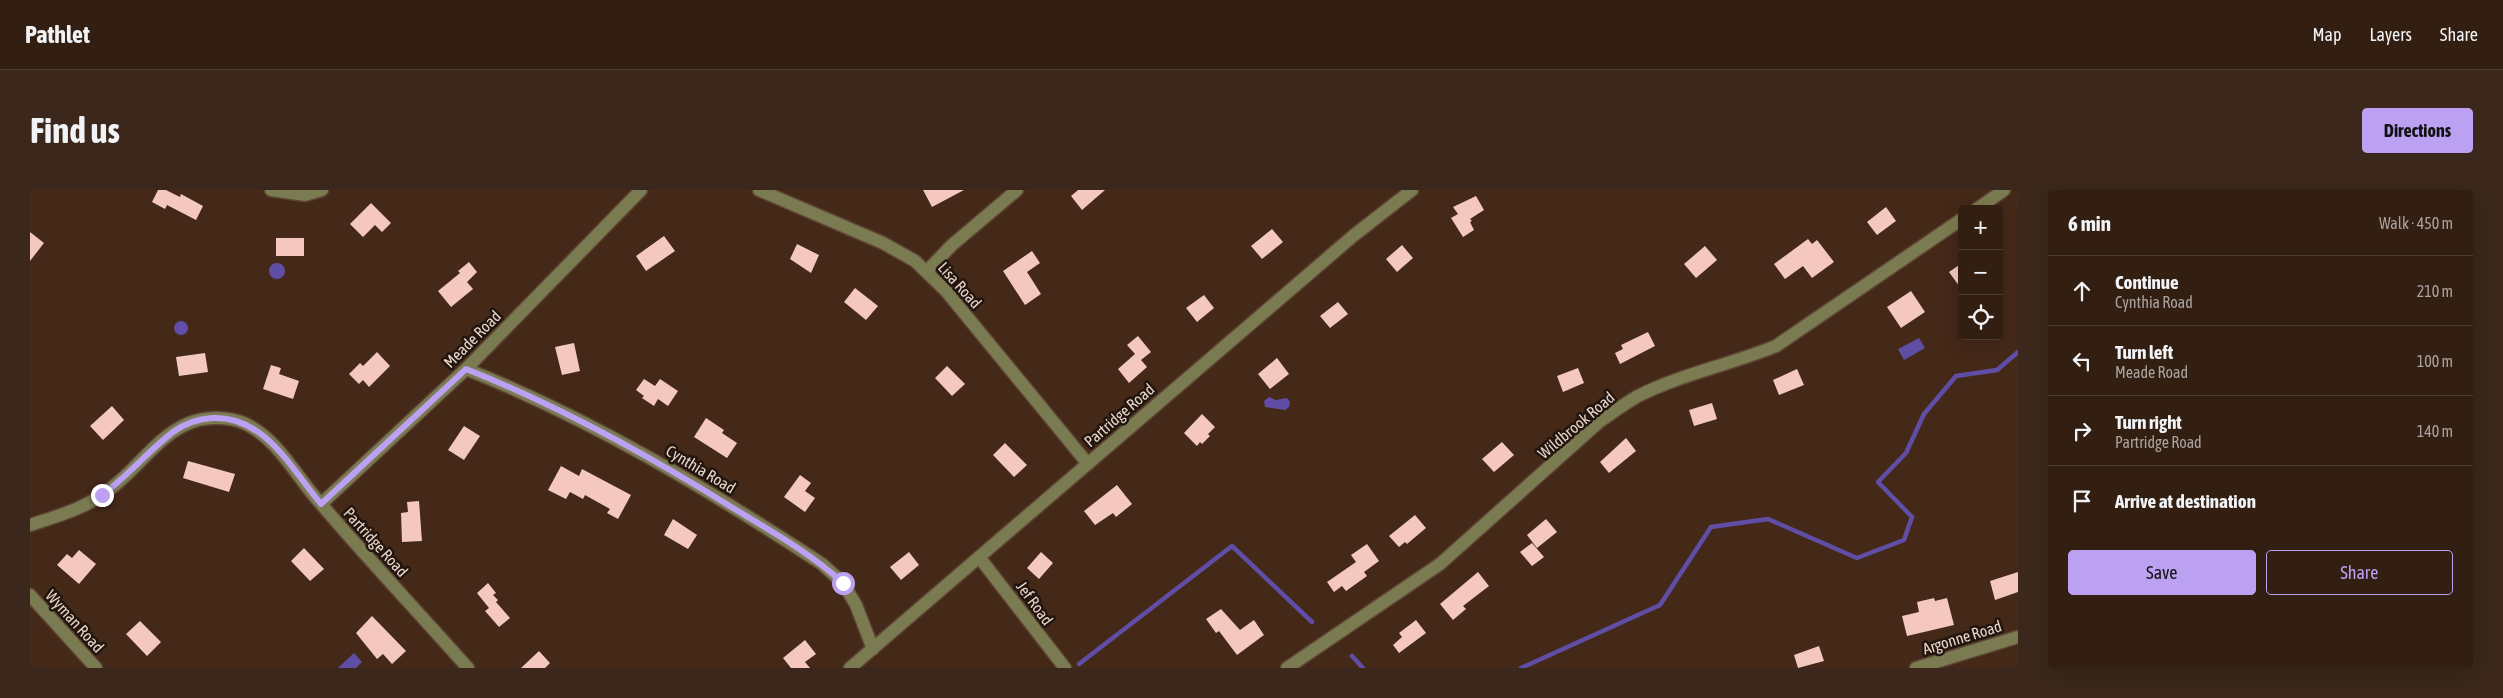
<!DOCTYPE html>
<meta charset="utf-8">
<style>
body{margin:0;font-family:"Asap Condensed",sans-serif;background:#3b271b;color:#f1f3f6}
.controls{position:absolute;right:15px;top:15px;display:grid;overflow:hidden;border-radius:5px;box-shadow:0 5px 20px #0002}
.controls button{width:45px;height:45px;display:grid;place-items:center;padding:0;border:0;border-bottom:1px solid #4e3c32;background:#331e12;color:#f1f3f6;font:25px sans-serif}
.stop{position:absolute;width:15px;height:15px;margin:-11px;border:4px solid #bca0f2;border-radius:50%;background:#fff}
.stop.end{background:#bca0f2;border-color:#fff;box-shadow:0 1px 5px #0008}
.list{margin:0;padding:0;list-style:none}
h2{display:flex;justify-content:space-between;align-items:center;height:65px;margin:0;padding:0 20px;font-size:21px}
h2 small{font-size:16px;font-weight:400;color:#a9a29f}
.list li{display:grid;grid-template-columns:32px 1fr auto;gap:15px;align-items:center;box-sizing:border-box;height:70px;padding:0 20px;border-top:1px solid #4e3c32}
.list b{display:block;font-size:19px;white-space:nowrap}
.list p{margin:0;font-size:16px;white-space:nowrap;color:#a9a29f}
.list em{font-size:16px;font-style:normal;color:#a9a29f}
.actions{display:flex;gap:10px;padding:15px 20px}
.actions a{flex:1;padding:11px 0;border:1px solid #bca0f2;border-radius:5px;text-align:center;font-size:18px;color:#bca0f2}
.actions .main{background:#bca0f2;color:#111}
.icon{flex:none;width:28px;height:28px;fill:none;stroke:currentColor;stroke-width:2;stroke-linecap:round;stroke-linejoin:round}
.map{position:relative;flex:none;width:1988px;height:478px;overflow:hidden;border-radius:5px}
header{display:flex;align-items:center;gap:30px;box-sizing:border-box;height:70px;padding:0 25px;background:#331e12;border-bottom:1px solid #4e3c32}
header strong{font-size:24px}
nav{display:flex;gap:28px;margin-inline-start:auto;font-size:18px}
.intro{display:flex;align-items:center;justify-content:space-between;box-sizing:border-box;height:120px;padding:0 30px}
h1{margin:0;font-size:35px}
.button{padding:12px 22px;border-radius:5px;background:#bca0f2;color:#111;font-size:18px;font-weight:700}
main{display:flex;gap:30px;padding:0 30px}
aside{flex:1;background:#331e12;border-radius:5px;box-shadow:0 5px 20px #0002}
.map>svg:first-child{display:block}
.water{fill:#604ea6}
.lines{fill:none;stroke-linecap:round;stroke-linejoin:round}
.stream{stroke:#604ea6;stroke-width:4.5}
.building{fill:#f4c8c1}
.minor-casing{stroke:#5e4435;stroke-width:15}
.minor{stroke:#7a7b50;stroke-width:12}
.route{stroke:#bca0f2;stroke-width:6}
.labels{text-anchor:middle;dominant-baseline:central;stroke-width:5;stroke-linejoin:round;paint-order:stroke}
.street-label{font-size:16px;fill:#e8d5cb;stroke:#22150e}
</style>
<header>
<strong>Pathlet</strong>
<nav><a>Map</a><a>Layers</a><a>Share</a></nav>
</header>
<div class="intro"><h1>Find us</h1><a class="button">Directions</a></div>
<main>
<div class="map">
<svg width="1988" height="478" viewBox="0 0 1988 478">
<rect width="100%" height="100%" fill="#442818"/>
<path class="water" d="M239 81a8 8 0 1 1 16 0a8 8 0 1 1-16 0Z
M144 138a7 7 0 1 1 14 0a7 7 0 1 1-14 0Z
M1889,148L1895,158L1874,170L1868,159Z
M1239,207L1246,210L1257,208L1260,212L1259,217L1255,220L1235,217L1234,211Z
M324,463L332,472L326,478H308Z"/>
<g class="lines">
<path class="stream" d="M1322,466L1333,478
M1049,474L1202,356L1282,432
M1491,478L1630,415L1681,337L1738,329L1827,368L1874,350L1882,327L1848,292L1876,263L1894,224L1926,186L1967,180L1988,162"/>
</g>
<path class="building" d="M128,0H136L150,7L151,4L173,16L166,30L137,15L135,19L122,12Z
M893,0H934L902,17Z
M1048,0H1075L1052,20L1041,6Z
M1446,6L1454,20L1440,29L1442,31L1440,32L1444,40L1433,47L1421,28L1428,24L1423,17Z
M341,13L361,33L352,42L345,35L333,47L320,34Z
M1856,17L1866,31L1847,45L1837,32Z
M1242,39L1253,52L1232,69L1221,56Z
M0,42L14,53L0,71Z
M634,46L645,61L616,81L606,66Z
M246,48H274V66H246Z
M1778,49L1782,54L1787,50L1804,72L1782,88L1773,76L1755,89L1744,74Z
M767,54L789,65L781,83L760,69Z
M1372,55L1383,68L1367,82L1356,69Z
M1675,56L1687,70L1666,88L1654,74Z
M1002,61L1010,73L997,82L1011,104L995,115L973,81Z
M439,72L447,82L437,92L443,99L421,117L408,101L430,83L428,81Z
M1932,73V100L1919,82Z
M825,98L848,116L836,130L814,112Z
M1881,101L1895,122L1871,138L1857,117Z
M1174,105L1184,118L1167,132L1156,118Z
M1308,112L1318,124L1300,138L1290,126Z
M1618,142L1625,156L1590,174L1585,163L1593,159L1591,155Z
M1108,146L1121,162L1111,170L1117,177L1099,193L1088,179L1105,164L1097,155Z
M544,153L550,181L532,185L525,157Z
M347,162L360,176L339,197L333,190L329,194L319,184L330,173L333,176Z
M175,163L178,182L149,186L146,167Z
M1247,168L1259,184L1240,199L1228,184Z
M241,175L251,178L249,184L269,191L263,209L233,199Z
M917,176L935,194L922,206L905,188Z
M1548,178L1554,193L1533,202L1527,186Z
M1767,179L1774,195L1749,205L1743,190Z
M614,189L625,196L630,189L648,201L638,216L628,209L624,216L612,208L614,206L606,200Z
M1682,213L1687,229L1664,236L1659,220Z
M82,216L94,230L73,250L60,236Z
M1172,224L1185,237L1178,244L1180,246L1172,254L1170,252L1167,256L1154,243Z
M676,228L694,240L692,243L707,253L697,268L664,247Z
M434,236L450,246L434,270L418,260Z
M1596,248L1606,261L1579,283L1570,272Z
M1472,252L1484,265L1464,282L1452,269Z
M975,253L997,275L984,287L963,265Z
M158,271L205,284L199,302L153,288Z
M531,276L549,286L552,279L601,305L588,329L577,323L580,319L555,305L553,309L540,302L536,309L518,300Z
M770,285L781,293L775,301L785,308L775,322L754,307Z
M1087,295L1102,314L1086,327L1083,323L1065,335L1054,321Z
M389,311L392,351L372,352L371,323L378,322L377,312Z
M1385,325L1396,338L1377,354L1375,352L1369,357L1359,346Z
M643,329L667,345L658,359L634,345Z
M1516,329L1527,342L1507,358L1497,345Z
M1502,353L1514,367L1502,376L1490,362Z
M1337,354L1349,371L1334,382L1337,386L1316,401L1312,396L1304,402L1297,392L1326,372L1321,365Z
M274,358L294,379L280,391L261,371Z
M49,360L66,374L49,394L27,375L37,364L42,368Z
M879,362L889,375L871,390L860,377Z
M1011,362L1023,373L1009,389L997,378Z
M1448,382L1459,396L1433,416L1436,419L1423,430L1410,414Z
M1988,382V402L1965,410L1960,391Z
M458,393L466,403L463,405L468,410L463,415L466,412L480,428L469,437L455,421L459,418L447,403Z
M1904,408L1905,411L1917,408L1924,435L1877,446L1872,426L1889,422L1887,412Z
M1191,419L1210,440L1224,430L1234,445L1207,465L1189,441L1186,443L1176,429Z
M342,426L376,461L362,474L353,464L347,469L326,443Z
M1386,430L1396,443L1369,463L1363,455L1372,447L1369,443Z
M110,431L131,452L117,466L96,444Z
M775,450L786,464L775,472L780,478H761L753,468Z
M1789,456L1794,471L1768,478L1764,465Z
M509,461L520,473L515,478H491Z"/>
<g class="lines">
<defs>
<path id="minor" d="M241,0L275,5L292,0
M729,0L853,53L885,71L916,101L1058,274
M1947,19L1974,0
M897,81L922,55L987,0
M436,179C562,229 679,300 792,374L813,393L826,415L843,459
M291,314L436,179L611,0
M0,335C31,325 60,317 85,295C109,276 129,246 157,234C174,226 199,226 216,234C249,250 267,288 291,314C339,370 389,423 438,478
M949,367L1035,478
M0,405L66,478
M820,478L1323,46L1382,0
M1257,478L1410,374L1569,232C1582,223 1594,214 1608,206C1649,185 1702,174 1746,156L1932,29
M1886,478L1988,447"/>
</defs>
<use href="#minor" class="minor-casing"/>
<use href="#minor" class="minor"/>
</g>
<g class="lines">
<path class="route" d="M72,305C98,286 118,261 143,242C155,233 168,229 182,228C235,225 262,280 291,314L436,179C530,216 618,265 703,318C741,341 780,363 813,393"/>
</g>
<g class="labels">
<g class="street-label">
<text transform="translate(930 95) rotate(48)">Lisa Road</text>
<text transform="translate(442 149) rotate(-45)">Meade Road</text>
<text transform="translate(1089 225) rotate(-41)">Partridge Road</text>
<text transform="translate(1546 235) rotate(-40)">Wildbrook Road</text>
<text transform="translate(671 279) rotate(31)">Cynthia Road</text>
<text transform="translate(346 352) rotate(48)">Partridge Road</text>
<text transform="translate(1005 413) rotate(54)">Jef Road</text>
<text transform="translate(45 431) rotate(48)">Wyman Road</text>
<text transform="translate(1932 447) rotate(-17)">Argonne Road</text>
</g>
</g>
</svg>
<div class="controls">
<button>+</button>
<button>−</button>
<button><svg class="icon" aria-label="locate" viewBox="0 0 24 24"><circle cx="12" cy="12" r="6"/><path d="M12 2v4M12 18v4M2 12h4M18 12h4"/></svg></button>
</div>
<div class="stop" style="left:813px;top:393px"></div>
<div class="stop end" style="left:72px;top:305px"></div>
</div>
<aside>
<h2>6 min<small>Walk · 450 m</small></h2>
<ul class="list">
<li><svg class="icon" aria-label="ahead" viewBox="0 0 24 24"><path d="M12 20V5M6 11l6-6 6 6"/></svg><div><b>Continue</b><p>Cynthia Road</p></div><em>210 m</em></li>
<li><svg class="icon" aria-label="left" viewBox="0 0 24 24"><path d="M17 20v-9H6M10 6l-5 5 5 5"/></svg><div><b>Turn left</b><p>Meade Road</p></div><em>100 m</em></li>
<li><svg class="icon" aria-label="right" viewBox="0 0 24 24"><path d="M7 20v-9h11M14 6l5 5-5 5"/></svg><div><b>Turn right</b><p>Partridge Road</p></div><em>140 m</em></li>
<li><svg class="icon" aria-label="arrive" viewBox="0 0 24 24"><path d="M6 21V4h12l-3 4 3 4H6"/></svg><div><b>Arrive at destination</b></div></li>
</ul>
<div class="actions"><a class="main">Save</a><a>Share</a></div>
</aside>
</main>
